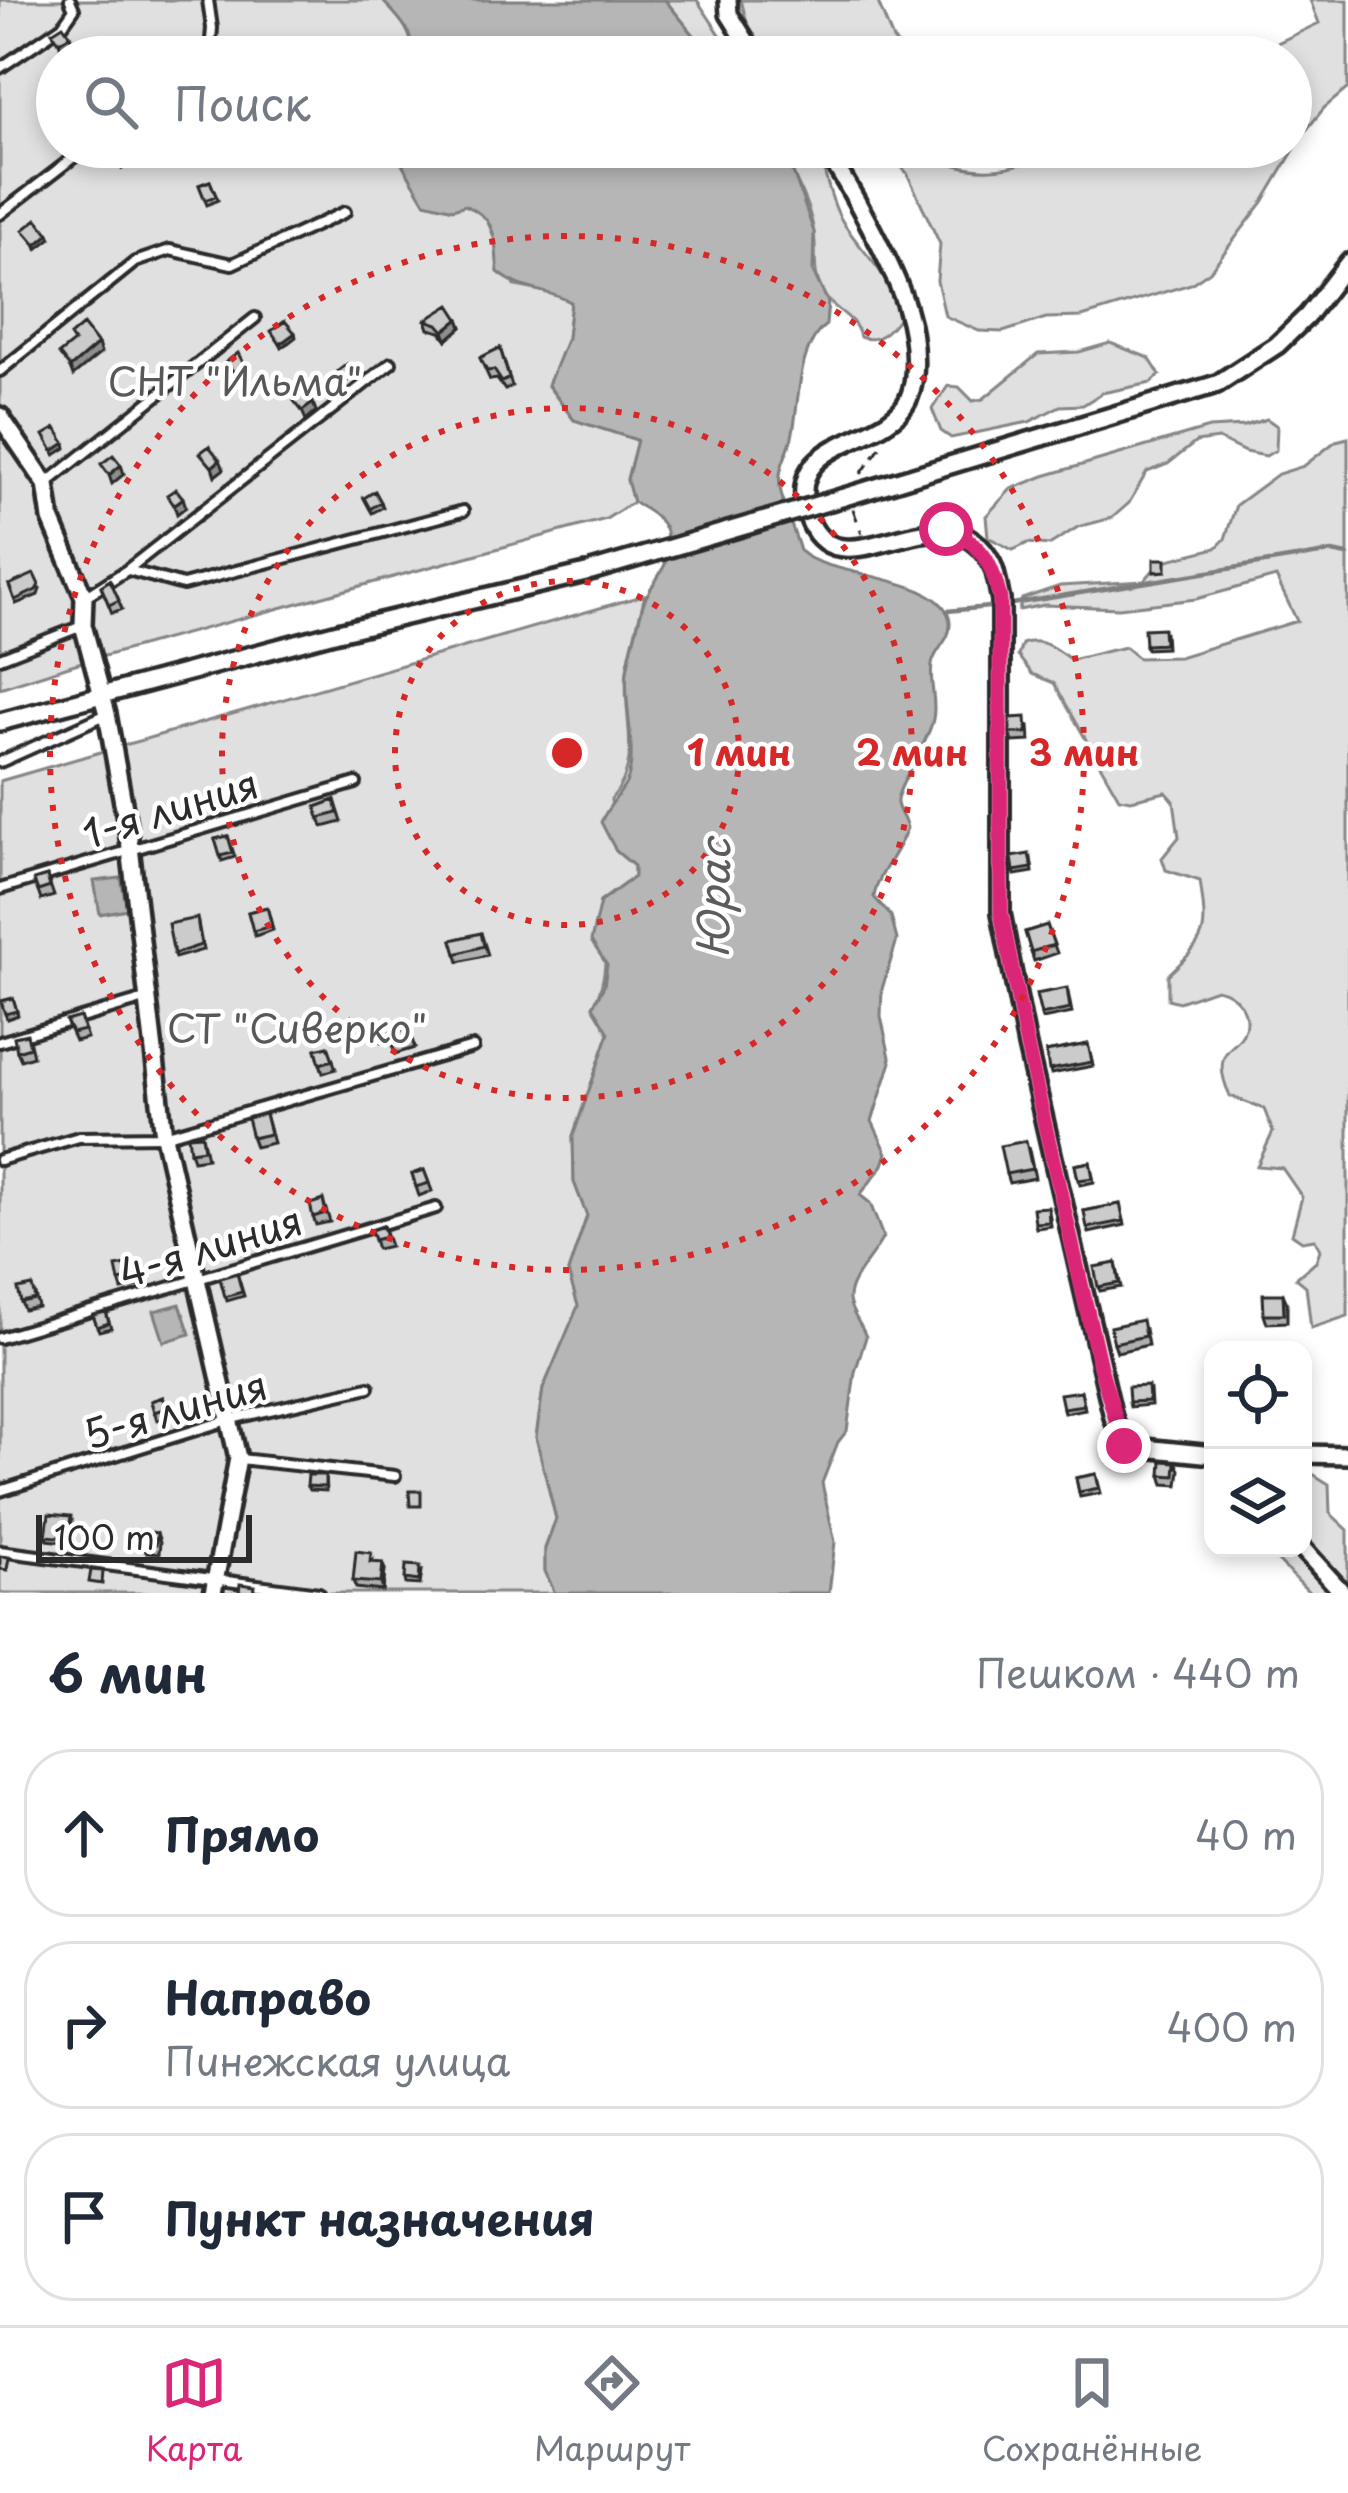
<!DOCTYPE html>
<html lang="ru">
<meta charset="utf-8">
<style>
body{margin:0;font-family:"Playpen Sans",sans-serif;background:#f6f6f7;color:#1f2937}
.controls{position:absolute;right:36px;bottom:36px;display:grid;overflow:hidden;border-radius:24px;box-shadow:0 6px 18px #0003}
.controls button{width:108px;height:108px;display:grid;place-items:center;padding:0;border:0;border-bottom:3px solid #e0e1e3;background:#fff;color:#1f2937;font:60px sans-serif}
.scale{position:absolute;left:36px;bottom:30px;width:216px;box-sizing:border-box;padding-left:12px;border:6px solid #2b2b2b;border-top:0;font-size:33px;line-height:42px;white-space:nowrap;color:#2b2b2b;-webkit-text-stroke:9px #fff;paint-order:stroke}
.stop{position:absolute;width:36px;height:36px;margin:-27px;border:9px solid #db2777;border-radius:50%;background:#fff}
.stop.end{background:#db2777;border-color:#fff;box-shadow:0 3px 12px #0008}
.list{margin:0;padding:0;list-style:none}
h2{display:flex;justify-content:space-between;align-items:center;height:156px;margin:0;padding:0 48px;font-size:51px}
h2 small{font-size:39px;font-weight:400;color:#747a83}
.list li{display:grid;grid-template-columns:78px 1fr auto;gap:36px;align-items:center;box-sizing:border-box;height:168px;margin:0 24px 24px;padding:0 24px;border:3px solid #e0e1e3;border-radius:48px}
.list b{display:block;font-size:45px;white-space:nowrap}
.list p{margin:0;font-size:39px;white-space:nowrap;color:#747a83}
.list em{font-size:39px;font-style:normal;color:#747a83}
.icon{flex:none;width:66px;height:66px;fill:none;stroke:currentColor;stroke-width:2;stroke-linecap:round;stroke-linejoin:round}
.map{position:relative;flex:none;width:1348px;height:1593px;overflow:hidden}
.search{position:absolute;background:#fff;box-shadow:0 6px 18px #0003;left:36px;right:36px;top:36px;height:132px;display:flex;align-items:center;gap:30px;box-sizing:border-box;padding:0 42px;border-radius:66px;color:#747a83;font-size:45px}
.sheet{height:732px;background:#fff}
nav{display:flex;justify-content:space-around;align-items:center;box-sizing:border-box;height:168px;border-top:3px solid #e0e1e3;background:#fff;font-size:33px;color:#747a83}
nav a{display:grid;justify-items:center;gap:6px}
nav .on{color:#db2777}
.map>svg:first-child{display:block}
.green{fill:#e0e0e0;stroke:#868686;stroke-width:3}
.water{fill:#b6b6b6;stroke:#7e7e7e;stroke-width:3}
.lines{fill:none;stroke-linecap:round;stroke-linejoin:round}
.stream{stroke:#7e7e7e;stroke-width:4.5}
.service-casing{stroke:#2b2b2b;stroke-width:16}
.minor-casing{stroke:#2b2b2b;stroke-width:24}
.path{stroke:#2b2b2b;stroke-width:3;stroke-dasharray:12 9;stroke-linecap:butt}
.service{stroke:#fff;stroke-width:8}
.minor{stroke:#fff;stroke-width:15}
.minor-bridge-casing{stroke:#2b2b2b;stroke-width:24;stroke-linecap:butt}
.minor-bridge{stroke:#fff;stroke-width:15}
.wall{fill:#afafaf;stroke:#2b2b2b;stroke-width:3}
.shaded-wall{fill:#8e8e8e;stroke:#2b2b2b;stroke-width:3}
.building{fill:#cbcbcb;stroke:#2b2b2b;stroke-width:3}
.route{stroke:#db2777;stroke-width:15}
.ring{fill:none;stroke:#d62828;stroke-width:6;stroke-dasharray:6 12}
.labels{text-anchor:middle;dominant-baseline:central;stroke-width:9;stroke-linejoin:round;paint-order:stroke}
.park-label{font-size:39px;fill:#585858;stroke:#fff}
.street-label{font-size:39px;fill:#2b2b2b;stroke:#fff}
.water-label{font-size:42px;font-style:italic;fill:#5c5c5c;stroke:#fff}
.centre{fill:#d62828;stroke:#fff;stroke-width:6}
.ring-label{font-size:36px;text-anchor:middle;font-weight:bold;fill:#d62828;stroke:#fff;stroke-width:9;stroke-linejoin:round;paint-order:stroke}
</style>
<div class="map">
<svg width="1348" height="1593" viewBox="0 0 1348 1593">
<rect width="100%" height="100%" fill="#fff"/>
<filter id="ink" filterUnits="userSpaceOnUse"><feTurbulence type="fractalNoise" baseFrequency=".00833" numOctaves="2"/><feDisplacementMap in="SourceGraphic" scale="24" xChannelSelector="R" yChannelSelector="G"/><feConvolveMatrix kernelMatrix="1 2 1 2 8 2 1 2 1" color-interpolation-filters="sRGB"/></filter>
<g filter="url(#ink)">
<path class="green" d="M0,0H382C399,18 414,31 413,57H57V147H392L426,202L465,205L484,213L515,286L553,293L571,302L567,338L548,386L574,420L637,440L627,479L633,502L606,519L75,664L0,688Z
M665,0H697L735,57H712Z
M741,0H877L893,40L910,57H762L751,38Z
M1310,0H1348V88L1324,108L1304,133L1263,202L1210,271L1191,284L1082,317L1046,318L1003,332L979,331L945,316L937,281L940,244L907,173L898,163L841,147H946L953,164C992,176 1026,166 1061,147H1291V57H1248L1319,23Z
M777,147H817C825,170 829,198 841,219C860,252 894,276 900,316C890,330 878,344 860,337C855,315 835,312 825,296C810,270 818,259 814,233C810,203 792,172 777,147Z
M1110,343L1149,358L1160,375L1151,383L1102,393L1083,405L1060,406L1029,422L951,438L941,431L932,409L948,386L959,387L973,401L983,399L1038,354L1079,352Z
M1267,419L1277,426L1276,450L1266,456L1245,452L1218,439L1196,442L1168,464L1147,472L1129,503L1112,518L1078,527L1049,545L1028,543L1013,550L988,537L986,516L1011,489L1044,476L1209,428L1244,426Z
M1348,438V1316L1311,1328L1306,1286L1296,1278L1316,1261L1320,1250L1315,1239L1302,1241L1292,1234L1302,1197L1282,1168L1257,1166L1273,1132L1264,1109L1230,1096C1225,1085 1219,1069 1224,1057C1228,1047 1238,1044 1243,1034C1253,1012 1236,993 1216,989L1179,1002L1168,999V975C1207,938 1208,936 1200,881L1166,870L1162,858L1179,837L1174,801L1166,792L1131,800L1119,798L1054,683L1032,674L1018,656L1022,644C1043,637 1054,648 1071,660L1125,647L1138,658L1179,657L1297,621L1276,577L1196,599L1119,608L1044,605L1019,610L1022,599L1060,586L1144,581L1160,562L1216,548L1225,539L1236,505L1278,474L1304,466L1336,441Z
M645,595C639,620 631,645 627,670C621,716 645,761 611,799L616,851L634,866V877L600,902C604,940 612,972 593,1006L609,1033L573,1136L574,1182L587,1216L568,1272L579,1306L543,1389L536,1437L556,1519L545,1548V1571L555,1593H0V781Z
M1303,1468L1329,1484L1330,1513L1348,1530V1593H1310L1265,1548H1303Z"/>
<path class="water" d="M382,0H665L712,57H413C414,31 399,18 382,0Z
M392,147H777L794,175L814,232L813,272L828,302L826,325C798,345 799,402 793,432C790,452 777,466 780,487C783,509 794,529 800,551C825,578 947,574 950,623C951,641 934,649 932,665C929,683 937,701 933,719C929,742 895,789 897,803C898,811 905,819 907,828C899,852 878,873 874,897L891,916L897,940L882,989L881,1016L891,1062L872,1121L887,1153L883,1165L860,1195L870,1203L883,1237C874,1257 848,1279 849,1300C850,1312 862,1325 866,1337L855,1372L847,1431L838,1442L822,1483L835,1542L829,1593H555L545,1571V1549L556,1519L536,1437L543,1389L578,1306L568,1272L587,1216L574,1182L573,1136L609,1033L593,1006L604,986L607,965L591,941L600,902L634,877V866L616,851L601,822C608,806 619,796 626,783C639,756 623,704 627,672C630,651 637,629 642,608C649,579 676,570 666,532C662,517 645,509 633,502L627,480L637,440L574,420L548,385L567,338L571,302C544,288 522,292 498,272C494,239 499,220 465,205L453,209L425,202Z
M121,878L127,909L100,914L94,881Z
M180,1304L190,1334L164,1342L154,1311Z"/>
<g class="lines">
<path class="stream" d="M1012,604L1332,552L1348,555
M947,611L989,607"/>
<defs>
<path id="service" d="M203,57L210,52L212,28L208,0
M0,68L62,26L74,9L70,0
M0,214L87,147
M0,371L135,262L170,250L232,264L345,212
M47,483L255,318
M128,570L183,585L463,511
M86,596L127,570L391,363
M0,658L82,626
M0,762L105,715
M0,889L356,783
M0,1042L145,999
M0,1160L79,1137L164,1136L473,1047
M0,1338L436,1208
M240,1459L395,1476
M0,1491L231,1419L369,1387
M0,1551L319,1593"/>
<path id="minor" d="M728,0L729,14L756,57
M823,147C848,182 896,270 907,310C915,336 921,387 902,409C871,446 786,442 807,513C834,606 947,475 992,564C997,574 998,589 1001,600V913L1027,1046L1113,1417L1124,1446L1213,1455
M0,416L46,484L51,519L84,597L83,625L107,714L128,830L164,1136L238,1458L213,1593
M841,498L1217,384L1277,345L1307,316L1348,263
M0,722L338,632L586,573
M1303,1454L1348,1455
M1302,1548L1343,1593"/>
</defs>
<use href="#service" class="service-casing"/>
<use href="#minor" class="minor-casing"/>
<path class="path" d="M861,474L883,443
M853,509L862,534"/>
<use href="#service" class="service"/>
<use href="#minor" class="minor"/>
<defs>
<path id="minor-bridge" d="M591,571L841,498"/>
</defs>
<use href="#minor-bridge" class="minor-bridge-casing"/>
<use href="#minor-bridge" class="minor-bridge"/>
</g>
<path class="wall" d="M210,181L218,200L207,205L199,185Z
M459,319L462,327L447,340L441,332L429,329L426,320Z
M500,348L512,386L505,390L497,379L490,380L480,358Z
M364,498L381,502L383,507L372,513Z
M110,580L122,609L112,613L101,586Z
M9,585L40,589L38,595L16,604Z
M1165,633L1166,648L1146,649L1145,645Z
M1029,726L1030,741L1013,742L1010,733Z
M335,800L342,822L323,827L316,807Z
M228,836L235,857L222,861L215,839Z
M1031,858L1033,872L1015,875L1014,871Z
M47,876L54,896L41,900L34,880Z
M267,907L273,930L255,936L248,912Z
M198,923L203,950L175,958L174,954Z
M1047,925L1057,953L1034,961L1025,932Z
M481,933L488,955L459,962L452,940Z
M1068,992L1072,1013L1042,1019L1036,994Z
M13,998L18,1015L7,1019L1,1001Z
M80,1017L87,1038L75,1041L66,1021Z
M408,1028L415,1048L395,1054L389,1034Z
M30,1043L33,1056L21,1060L17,1051Z
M1088,1044L1093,1066L1051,1074L1046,1052Z
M328,1046L336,1069L323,1073L316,1049Z
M265,1114L273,1143L255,1147L252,1138Z
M202,1135L207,1158L193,1160L190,1151Z
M1029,1150L1035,1178L1009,1183L1006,1174Z
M1090,1162L1094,1182L1080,1185L1075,1165Z
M424,1170L432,1191L419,1196L412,1174Z
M323,1200L330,1222L316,1225L313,1217Z
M1120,1204L1125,1225L1089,1233L1084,1211Z
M1049,1211L1051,1226L1036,1228L1035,1223Z
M383,1226L390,1246L377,1249L371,1230Z
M137,1263L143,1285L122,1290L119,1281Z
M1116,1263L1121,1287L1100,1291L1098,1287Z
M237,1273L244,1296L227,1301L220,1278Z
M35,1294L38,1307L24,1310L21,1302Z
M1283,1294L1287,1303V1322L1267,1323L1264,1314Z
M106,1312L111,1328L99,1331L93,1315Z
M1145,1329L1148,1345L1117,1352L1114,1343Z
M1150,1390L1151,1405L1130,1407L1129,1402Z
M1081,1391L1085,1409L1064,1413L1063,1408Z
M163,1397L170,1417L157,1420L151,1401Z
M1176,1462L1180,1470L1178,1485L1164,1484L1161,1475Z
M1096,1474L1101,1493L1080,1497L1076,1478Z
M325,1475L326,1491L309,1490L307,1486Z
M72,1521L70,1543L48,1540L46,1536Z
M157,1533L160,1542L159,1553L146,1552L143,1543Z
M373,1560V1562L385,1570L383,1591L356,1588L353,1581Z
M422,1571L420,1585L406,1584L405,1579Z"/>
<path class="shaded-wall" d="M70,35L73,44L62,51L59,42Z
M169,147L176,148L164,157L162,152Z
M133,150L136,158L122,169L119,160Z
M49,234L51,238L37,249L36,245Z
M459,319L462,327L447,340L444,331Z
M295,333L296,337L282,348L280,344Z
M98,344L101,353L73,376L70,368Z
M246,368L249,377L239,384L236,375Z
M313,403L316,411L306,420L302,411Z
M65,443L66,448L55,455L53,451Z
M220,460L224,469L215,476L212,467Z
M121,465L124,474L112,484L109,475Z
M183,498L186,507L177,514L174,505Z
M383,1563L385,1570L383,1591L381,1583Z"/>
<path class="building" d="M63,25L70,35L59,42L52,32Z
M109,147H131L133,150L119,160Z
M210,181L216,196L205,200L199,185Z
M37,219L49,234L36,245L23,230Z
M450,305L459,319L444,331L438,324L426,320Z
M285,321L295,333L280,344L271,331Z
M83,325L98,344L70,368L59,354L74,342L70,336Z
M500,348L509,378L502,382L494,370L487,371L480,358Z
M238,353L246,368L236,375L226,362Z
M347,364L355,374L347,381L338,371Z
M305,392L313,403L302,411L294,401Z
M56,428L65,443L53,451L44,435Z
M209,446L220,460L212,467L200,453Z
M113,455L121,465L109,475L101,464Z
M176,489L183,498L174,505L167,495Z
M375,491L381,502L370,509L364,498Z
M1154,559H1166V571L1154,572Z
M34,574L39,585L36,590L15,600L9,585Z
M110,580L119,600L109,605L101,586Z
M1163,628L1164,644L1145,645L1144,629Z
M1026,717L1027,733H1010V718Z
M335,800L338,813L319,818L316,807Z
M228,836L233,853L220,856L215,839Z
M1029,854L1032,868L1014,871L1012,857Z
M47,876L50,887L38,891L34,880Z
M267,907L272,926L253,931L248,912Z
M197,918L201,945L174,954L168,924Z
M1047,925L1054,945L1031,952L1025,932Z
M481,933L484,946L456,954L452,940Z
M1067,988L1070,1009L1041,1015L1036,994Z
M13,998L17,1011L5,1014L1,1001Z
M80,1017L84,1030L72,1033L66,1021Z
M408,1028L411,1039L392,1045L389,1034Z
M27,1034L30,1047L17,1051L14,1037Z
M1088,1044L1092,1062L1049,1070L1046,1052Z
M328,1046L333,1060L320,1064L316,1049Z
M265,1114L270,1134L252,1138L247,1118Z
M202,1135L204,1149L190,1151L188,1136Z
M1026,1141L1032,1169L1006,1174L1000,1146Z
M1090,1162L1093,1178L1078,1180L1075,1165Z
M424,1170L429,1183L416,1187L412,1174Z
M323,1200L326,1213L313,1217L310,1204Z
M1120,1204L1124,1221L1087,1228L1084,1211Z
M1048,1207L1049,1222L1035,1223L1033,1208Z
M383,1226L386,1237L374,1240L371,1230Z
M137,1263L140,1277L119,1281L116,1267Z
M1116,1263L1119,1283L1098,1287L1094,1267Z
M237,1273L242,1292L225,1297L220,1278Z
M32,1286L35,1299L21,1302L18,1289Z
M1263,1294H1283L1284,1314H1264Z
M106,1312L109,1323L97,1327L93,1315Z
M1142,1320L1145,1336L1114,1343L1110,1327Z
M1148,1386L1149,1401L1129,1402L1128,1387Z
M1081,1391L1084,1405L1063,1408L1060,1394Z
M163,1397L166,1408L154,1412L151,1401Z
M1162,1461L1176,1462L1175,1476L1161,1475Z
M1096,1474L1099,1488L1079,1492L1076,1478Z
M308,1475H325V1487L307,1486Z
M409,1491H421V1506H410Z
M49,1514L71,1516L68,1538L46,1536Z
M144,1531L157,1533L156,1544L143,1543Z
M356,1551L371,1553L370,1562L383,1563L381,1583L353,1581Z
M0,1556L9,1557L7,1570L0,1569Z
M406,1565L420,1566L419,1581L405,1579Z
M91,1570L103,1571L102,1584L89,1582Z
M240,1584L255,1586L254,1593H239Z"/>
</g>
<g class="lines" filter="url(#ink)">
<path class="route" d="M946,529C982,542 992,563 1000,599L1001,913L1027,1046L1100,1367L1124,1446"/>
</g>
<g class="ring">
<circle cx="567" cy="753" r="172"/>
<circle cx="567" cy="753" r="345"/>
<circle cx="567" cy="753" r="517"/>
</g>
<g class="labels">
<g class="park-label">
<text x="235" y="379">СНТ "Ильма"</text>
<text x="297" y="1026">СТ "Сиверко"</text>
</g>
<g class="street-label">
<text transform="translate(170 807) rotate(-17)">1-я линия</text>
<text transform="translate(210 1245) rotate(-17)">4-я линия</text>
<text transform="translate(175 1408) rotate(-16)">5-я линия</text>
</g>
<g class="water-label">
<text transform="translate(712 898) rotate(-89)">Юрас</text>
</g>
</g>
<circle cx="567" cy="753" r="18" class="centre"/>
<g class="ring-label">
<text x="739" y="766">1 мин</text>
<text x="912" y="766">2 мин</text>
<text x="1084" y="766">3 мин</text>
</g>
</svg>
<div class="controls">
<button><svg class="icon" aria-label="locate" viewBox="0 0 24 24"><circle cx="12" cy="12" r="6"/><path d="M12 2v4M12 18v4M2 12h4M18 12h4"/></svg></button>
<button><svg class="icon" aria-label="layers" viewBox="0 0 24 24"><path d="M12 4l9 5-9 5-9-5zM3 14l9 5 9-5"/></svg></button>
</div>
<div class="scale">100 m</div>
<div class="stop" style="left:946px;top:529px"></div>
<div class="stop end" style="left:1124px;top:1446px"></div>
<div class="search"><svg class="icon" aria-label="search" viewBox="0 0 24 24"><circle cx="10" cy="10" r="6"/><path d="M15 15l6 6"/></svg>Поиск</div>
</div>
<section class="sheet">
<h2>6 мин<small>Пешком · 440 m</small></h2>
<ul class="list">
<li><svg class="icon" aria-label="ahead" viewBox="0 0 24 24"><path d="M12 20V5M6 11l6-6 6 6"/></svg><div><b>Прямо</b></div><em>40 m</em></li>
<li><svg class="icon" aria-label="right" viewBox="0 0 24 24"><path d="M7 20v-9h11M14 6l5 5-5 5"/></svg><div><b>Направо</b><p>Пинежская улица</p></div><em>400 m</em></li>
<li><svg class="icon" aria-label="arrive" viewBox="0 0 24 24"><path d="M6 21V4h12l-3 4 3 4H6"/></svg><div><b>Пункт назначения</b></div></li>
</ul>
</section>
<nav>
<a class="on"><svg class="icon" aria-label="map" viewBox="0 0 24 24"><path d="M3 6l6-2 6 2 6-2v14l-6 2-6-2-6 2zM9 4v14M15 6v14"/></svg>Карта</a>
<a><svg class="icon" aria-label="directions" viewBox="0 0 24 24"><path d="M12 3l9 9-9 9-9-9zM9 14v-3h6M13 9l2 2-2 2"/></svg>Маршрут</a>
<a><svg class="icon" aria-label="saved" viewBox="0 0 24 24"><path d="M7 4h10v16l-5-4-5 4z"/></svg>Сохранённые</a>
</nav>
